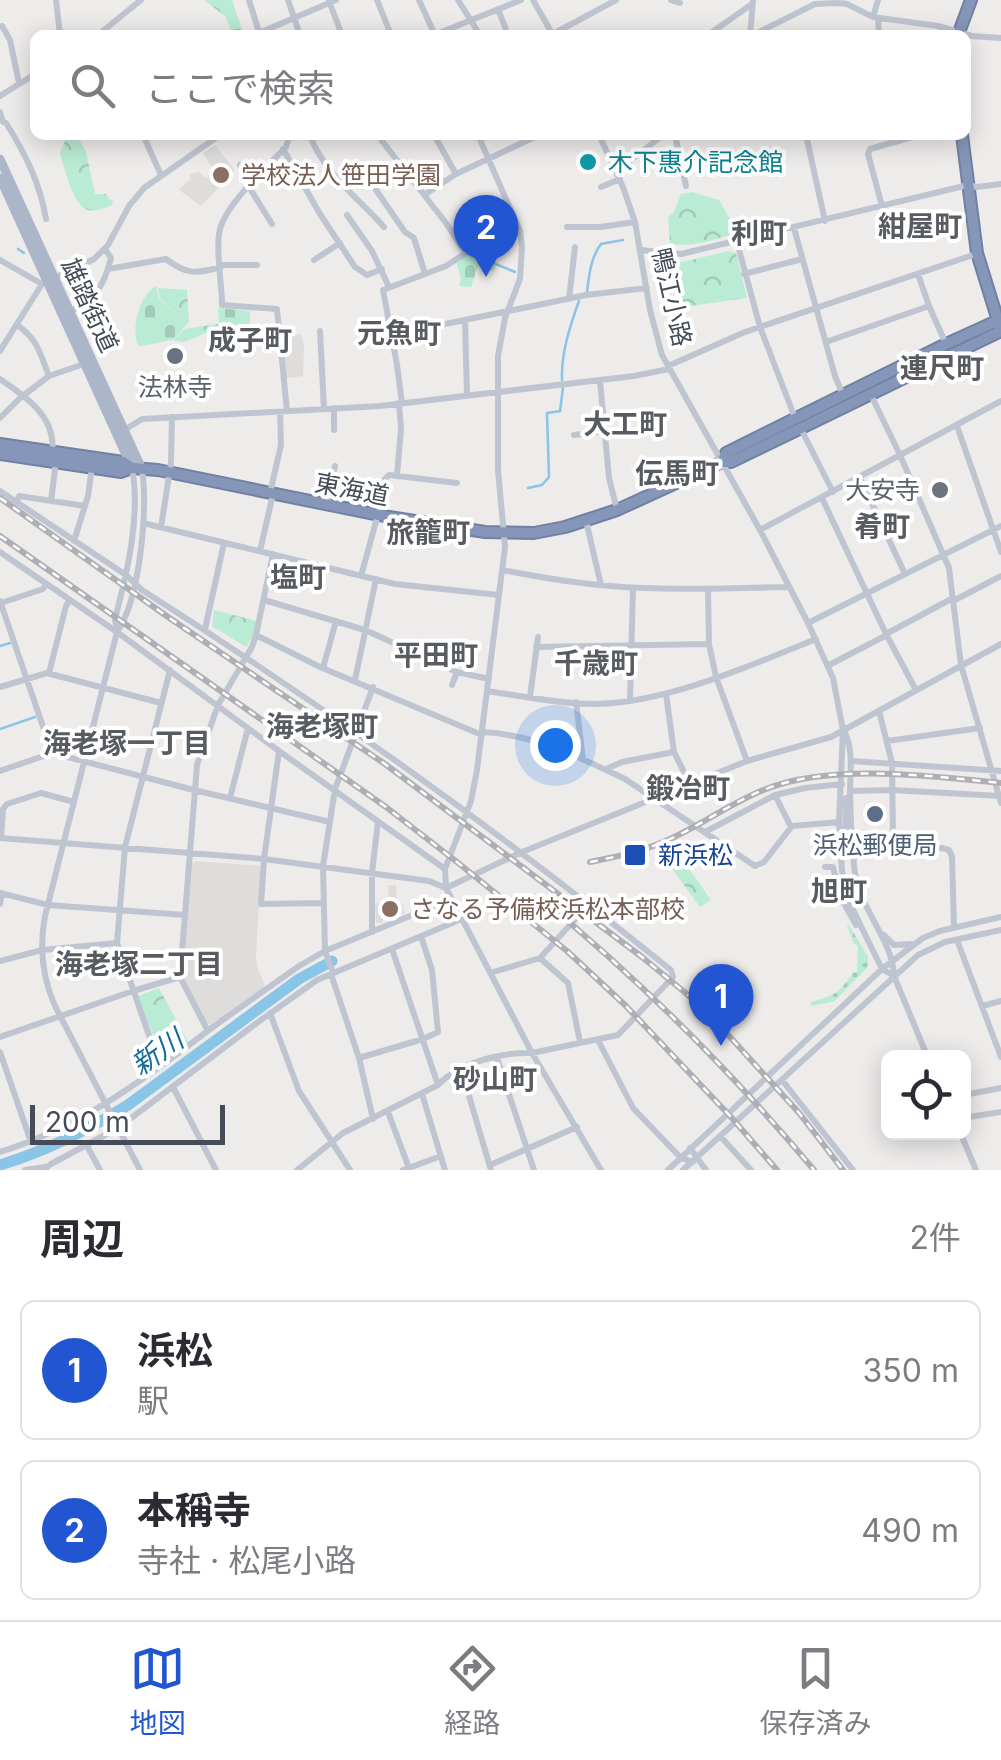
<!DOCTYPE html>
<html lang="ja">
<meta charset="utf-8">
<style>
body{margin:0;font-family:Inter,"Noto Sans JP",sans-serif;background:#f2f2f3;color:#2b2b33}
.controls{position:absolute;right:30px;bottom:30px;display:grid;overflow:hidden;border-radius:15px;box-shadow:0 5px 25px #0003}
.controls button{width:90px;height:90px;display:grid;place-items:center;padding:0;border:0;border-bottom:2px solid #e1e1e2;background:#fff;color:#2b2b33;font:50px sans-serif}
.scale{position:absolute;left:30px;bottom:25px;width:195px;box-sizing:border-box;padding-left:10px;border:5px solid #454c57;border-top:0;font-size:28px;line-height:35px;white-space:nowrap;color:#454c57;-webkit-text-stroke:8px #fff;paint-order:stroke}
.you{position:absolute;left:555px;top:745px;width:35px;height:35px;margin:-25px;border:8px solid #fff;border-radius:50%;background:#1a73e8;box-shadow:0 0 0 15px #1a73e833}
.badge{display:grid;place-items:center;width:65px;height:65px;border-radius:50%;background:#2255d1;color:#fff;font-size:32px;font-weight:700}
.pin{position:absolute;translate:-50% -82px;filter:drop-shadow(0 2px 5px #0008)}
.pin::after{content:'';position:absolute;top:52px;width:35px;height:30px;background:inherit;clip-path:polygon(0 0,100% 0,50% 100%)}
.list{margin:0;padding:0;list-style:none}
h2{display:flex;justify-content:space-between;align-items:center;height:130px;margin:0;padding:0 40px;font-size:42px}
h2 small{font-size:32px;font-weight:400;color:#7c7c81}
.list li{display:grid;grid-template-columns:65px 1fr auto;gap:30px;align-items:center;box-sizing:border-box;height:140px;margin:0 20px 20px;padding:0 20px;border:2px solid #e1e1e2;border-radius:15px}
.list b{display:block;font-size:38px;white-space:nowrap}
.list p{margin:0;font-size:32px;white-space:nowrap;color:#7c7c81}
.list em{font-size:32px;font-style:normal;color:#7c7c81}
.icon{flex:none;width:55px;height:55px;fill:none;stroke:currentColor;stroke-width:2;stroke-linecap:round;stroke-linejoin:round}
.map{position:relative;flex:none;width:1001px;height:1170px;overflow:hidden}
.search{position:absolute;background:#fff;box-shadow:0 5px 25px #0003;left:30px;right:30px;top:30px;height:110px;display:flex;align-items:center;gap:25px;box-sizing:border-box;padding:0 35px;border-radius:15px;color:#7c7c81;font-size:38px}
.sheet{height:450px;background:#fff}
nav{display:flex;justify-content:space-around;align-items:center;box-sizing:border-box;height:140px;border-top:2px solid #e1e1e2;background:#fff;font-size:28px;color:#7c7c81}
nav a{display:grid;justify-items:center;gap:5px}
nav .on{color:#2255d1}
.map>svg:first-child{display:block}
.education{fill:#dfdddc}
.grass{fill:url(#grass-dots)}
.forest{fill:url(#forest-crowns)}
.cemetery{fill:url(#cemetery-stones)}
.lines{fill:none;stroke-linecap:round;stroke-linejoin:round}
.stream{stroke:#89c5e6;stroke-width:2.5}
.river{stroke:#89c5e6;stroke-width:11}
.highway-casing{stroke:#7081a4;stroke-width:14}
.minor{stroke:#bfc5d0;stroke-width:6}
.major{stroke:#acb6c9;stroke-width:9}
.highway{stroke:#8596b8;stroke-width:10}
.rail-casing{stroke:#aeafb5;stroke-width:6}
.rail{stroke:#fff;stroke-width:2.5;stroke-dasharray:8;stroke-linecap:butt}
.culture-dot{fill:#0f9aa8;stroke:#fff;stroke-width:4}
.education-dot{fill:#8d6e63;stroke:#fff;stroke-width:4}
.worship-dot{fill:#6b7280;stroke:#fff;stroke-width:4}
.service-dot{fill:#5c6f8a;stroke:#fff;stroke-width:4}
.transit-dot{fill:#1a4fb4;stroke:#fff;stroke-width:4}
.labels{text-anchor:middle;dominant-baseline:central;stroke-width:8;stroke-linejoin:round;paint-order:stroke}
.culture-label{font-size:25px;fill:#0d838f;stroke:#fff;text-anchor:start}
.education-label{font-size:25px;fill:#785e54;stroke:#fff;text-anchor:start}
.street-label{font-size:25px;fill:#454c57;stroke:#fff}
.worship-label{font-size:25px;fill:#5b616d;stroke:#fff}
.service-label{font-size:25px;fill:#4e5e75;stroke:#fff}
.transit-label{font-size:25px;fill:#164399;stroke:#fff;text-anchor:start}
.neighbourhood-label{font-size:28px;font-weight:bold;fill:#585b60;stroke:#fff}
.water-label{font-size:28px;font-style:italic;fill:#146b9b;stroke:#fff}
</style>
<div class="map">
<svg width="1001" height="1170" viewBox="0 0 1001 1170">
<defs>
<pattern id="grass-dots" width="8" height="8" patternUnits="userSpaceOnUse" patternTransform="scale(2.5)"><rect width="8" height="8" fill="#baebd4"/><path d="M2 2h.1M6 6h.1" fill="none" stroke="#a1cbb8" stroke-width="1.8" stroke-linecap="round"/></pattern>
<pattern id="forest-crowns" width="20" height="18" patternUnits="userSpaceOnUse" patternTransform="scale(2.5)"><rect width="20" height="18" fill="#baebd4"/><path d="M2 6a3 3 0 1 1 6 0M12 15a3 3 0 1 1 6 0" fill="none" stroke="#a1cbb8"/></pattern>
<pattern id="cemetery-stones" width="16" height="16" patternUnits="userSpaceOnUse" patternTransform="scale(2.5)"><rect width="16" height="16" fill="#baebd4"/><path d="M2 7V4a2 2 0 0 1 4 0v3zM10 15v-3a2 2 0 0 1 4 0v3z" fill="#a1cbb8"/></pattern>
</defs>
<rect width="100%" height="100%" fill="#eeebeb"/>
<path class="education" d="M215,145L235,170L201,206L179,190L191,178L189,175L198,172L207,178L214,171L203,153Z
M301,334L304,345L303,376L286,378L282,338Z
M196,861L261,866L256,955L257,966L265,986L213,1025L207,1024L182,977L191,864Z
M388,885H396L397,903H403L404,914L383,916V923H376L375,903H389Z"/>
<path class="grass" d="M849,925L868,957V967L835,1001L811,1006V1002C835,995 840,993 853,972H857L858,946L854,944L847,926Z"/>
<path class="forest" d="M204,0H232L244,35H233L225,16Z
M77,135L86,152L95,194H106L109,199L113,201L112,205C105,208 96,212 88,210C74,208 64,167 60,153L67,136Z
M692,192L719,200L734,226V234C714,239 690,249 670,243L668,217L674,212L681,194Z
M729,251L736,253L747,298L677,308L678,263Z
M158,288L187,290L189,323H186L160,298Z
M217,324L219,325L220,348L214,335L208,332L184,342L173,341L184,329Z
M214,610L257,621L254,635L246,647L212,626Z
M682,859L711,900L700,907L670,866Z
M159,988L188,1042L163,1061L138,996Z"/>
<path class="cemetery" d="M466,254L496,266L494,271L478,266L471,287L459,286L461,279L456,261Z
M156,286L159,298L187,324L173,340C160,341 151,346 138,346C131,327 139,296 156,286Z
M218,308L250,311V338L240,340L231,353L221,354Z"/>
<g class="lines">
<path class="stream" d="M18,249L24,253
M469,253L515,272
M587,292C589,275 591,257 601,244L623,240
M562,380C561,353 570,326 579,301
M528,488L542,485L549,477L547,413L560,411L563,388
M0,646L10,643
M0,729L35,717"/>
<path class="river" d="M0,1165C46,1151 88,1130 128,1105L299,979L332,961"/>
<defs>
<path id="highway" d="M958,35L971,0
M962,135L977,253L999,324
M0,444L123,462L132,468
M0,454L121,472L132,468L158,470L389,517L485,532L534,533L565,527L617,510L722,462H731L1001,331
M722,462L726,453L946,344L1001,319"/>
</defs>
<use href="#highway" class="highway-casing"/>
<path class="minor" d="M56,0L60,35
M249,0L259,32
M288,0L300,35
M377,0L391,35
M419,0L435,35
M458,0L480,35
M533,0L553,35
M671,0L680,3
M329,1L342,35
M498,9L508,35
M873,17L878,0
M878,18L879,35
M2,26L10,40L19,83
M259,33L336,0
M553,34L616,0
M98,35L141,0
M434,35L521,0
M708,35L752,4
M750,35L753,1
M753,35L815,4L838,3L847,4L873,17L938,26L972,36L1001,38
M0,96L35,74
M0,112L3,122L6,123C25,153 40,183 46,219
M143,135L161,175
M310,135C322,171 359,199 384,227
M380,135L382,141L446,223L465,252
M434,135L456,174
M478,135L520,231L522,247L520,279L505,318L498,356V470L505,547L477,770L471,801L445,869L446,888L532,1053L601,1170
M599,135L623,187L635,222L650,310L662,355L760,530L808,623L833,678L843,730L839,822L842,871L850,903L857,918L882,969L894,976
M675,135L686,186
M806,135L825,221
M283,149L320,214L355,267L367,275L382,269
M240,165L255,181
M617,171L663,135
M249,187L272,224
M601,187L620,179
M376,190L405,232L414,238L425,274
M424,195L456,174L539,135
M882,206L868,154L870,149L919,135
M347,215L372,251L389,287
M567,227H600L635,222
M794,228L835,376L843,395
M737,242L760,327L795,418
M640,250L681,254L968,185L977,187L1001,184
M0,260L42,284L94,259L108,245L129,206L144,188L220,135
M314,260L340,243
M221,265H257
M108,269L166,259C187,275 196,274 221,267
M744,274L802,259
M918,274L929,306L946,344
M569,299L575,247
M71,311C96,298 104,286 111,258L105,249
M465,320L467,396
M17,325C38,339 40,354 49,376
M320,331L324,409
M392,335L586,295L647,288
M826,342L929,306
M0,351L42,284
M0,379C25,396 57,417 52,452
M600,381L609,478L617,510
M871,395L900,455L949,568L961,665L1001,803
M402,403L397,365L383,290L446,266L481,243L496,237L520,233
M334,408V430
M287,411L277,309L222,305C222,282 216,257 219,234C222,207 267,167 286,147L290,135
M0,418L20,398L49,376L84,364
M957,426L1001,552
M126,429L142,419L380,406L634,376L669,369L668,366L745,332L976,254
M801,429L833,492
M574,435L604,431
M397,476L457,483
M860,478L905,574
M0,491L126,575L142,590C326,707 502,833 671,970L673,977L618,1035L532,1053C501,1052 459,1063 438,1085L343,1133L297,1170
M270,493L281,445L280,412
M822,498L886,634L916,690
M51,501L56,462
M16,502L19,496L85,506
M327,504L335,466
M586,521L601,585
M143,523L395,584L499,595
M161,527L171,463L172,417
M760,530L1001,401
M74,541L88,496L92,467
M260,551L273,494
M0,552L117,632L279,751L445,869
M502,570C538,577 573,583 610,586C669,591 729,588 788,587
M361,576L380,507L385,479L389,475L397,476L401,429L399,403
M708,589L709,644L716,677L747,761
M264,600L365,630L457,672L489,679
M0,601L52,753
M953,601L1001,576
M1,603L43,589L46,584
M808,623L1001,526
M205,629L224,543
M117,631L115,619C127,573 141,516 132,468
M886,634L953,598
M256,635L320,667L482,735
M536,647L709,644
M829,665L887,635
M323,668L336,621
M49,673L66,606L70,600
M355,680L376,579
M452,685L457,672
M0,687L47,673L161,703
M487,691C522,696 559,704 594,704C664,704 752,665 816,639
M666,694L674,752L690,784
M530,697L538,637
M630,701L633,588
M576,702L583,759
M879,711L892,763L893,836L895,850
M844,731C854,749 850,773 850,793C851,820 851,846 855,873C861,911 893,941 894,976L928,1058
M482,732C533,734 579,757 625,779L755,866L764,862L792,826L839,822
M887,741L980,728
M279,751L264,859L261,904L324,903
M851,761L1001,771
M606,769L622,762L674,752
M0,771L52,753L194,790L330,822
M850,791L892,790L1000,796
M775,795L791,827
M230,798L248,728
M705,832L775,795L805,788L842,784
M0,838L264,859L429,881L446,888L522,852L747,761L831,737L1001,644
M1,838L3,809L7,804L41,793L74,802
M841,850L845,841L846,798
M853,858L895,850L942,848L949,850L952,857L954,928
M825,867H833L841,898L856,925
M0,893L48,905L185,915
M0,904L2,893
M372,932V873L378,821
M884,935L894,945L911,944
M957,940L1001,1057
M392,949L438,1085
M540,958L568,983L580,1042
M0,961L42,950L117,943
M333,973L325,951L323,866L335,789L373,687
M490,973L540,958L589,904
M331,974L359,1058L373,1119
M982,1006L1001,1001
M270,1013L299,1091L350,1170
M208,1031L180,977L197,765L218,705L252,647L256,635L273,554
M0,1037L133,991L180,977
M598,1040L633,1108L681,1158L693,1162
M0,1052L31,1142
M359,1058L423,1039L438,1032L432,970L421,936
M497,1058L534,1170
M160,1067L117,943L125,847L170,670
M461,1069L491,1170
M782,1080L853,1170
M173,1087L216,1170
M422,1094L445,1170
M964,1095L1001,1088
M388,1112L409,1168
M964,1121L969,1117L1001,1112
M960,1132L976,1170
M721,1137L751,1170
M87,1146L100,1170
M690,1148L706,1170
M0,1152C80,1127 139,1083 205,1033C236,1010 268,988 299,966L325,951L451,899
M490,1165L577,1127
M25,1170L45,1167
M44,1170L51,1164L118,1128L254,1025L317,980L490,907
M140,1170L55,1006C42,977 39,948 45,916L117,632C140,599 148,510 142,469
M403,1170L441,1156
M668,1170L882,969L923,938L940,931L1001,917
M683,1170L918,955L945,942L1001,930"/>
<path class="major" d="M0,159L142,469
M0,178L132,468"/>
<use href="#highway" class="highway"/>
<defs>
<path id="rail" d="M0,498L168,617L385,764L642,957L694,1000L731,1038L800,1114L843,1170
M0,536L386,807L457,862L567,951L625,1005L731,1117L777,1170
M590,862C615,857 640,852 663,842C699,827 730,803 766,789C832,763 931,776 1001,783
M539,897C639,979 731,1071 814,1170"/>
</defs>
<use href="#rail" class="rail-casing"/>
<use href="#rail" class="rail"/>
</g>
<circle class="culture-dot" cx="588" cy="162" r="10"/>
<g class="education-dot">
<circle cx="221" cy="175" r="10"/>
<circle cx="390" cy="909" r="10"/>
</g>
<g class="worship-dot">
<circle cx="175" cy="356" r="10"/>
<circle cx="940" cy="490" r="10"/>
</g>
<circle class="service-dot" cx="875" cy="814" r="10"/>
<rect class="transit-dot" x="623" y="843" width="24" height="24" rx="5"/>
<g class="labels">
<g class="culture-label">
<text x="608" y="162">木下惠介記念館</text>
</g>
<g class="education-label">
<text x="241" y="175">学校法人笹田学園</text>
<text x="410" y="909">さなる予備校浜松本部校</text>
</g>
<g class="street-label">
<text transform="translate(672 297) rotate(77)">鴨江小路</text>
<text transform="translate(90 305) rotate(65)">雄踏街道</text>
<text transform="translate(352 489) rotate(11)">東海道</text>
</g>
<g class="worship-label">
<text x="175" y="387">法林寺</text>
<text x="920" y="490" text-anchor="end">大安寺</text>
</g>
<g class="service-label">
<text x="875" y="845">浜松郵便局</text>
</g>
<g class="transit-label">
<text x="658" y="855">新浜松</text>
</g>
<g class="neighbourhood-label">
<text x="920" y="226">紺屋町</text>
<text x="759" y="233">利町</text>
<text x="399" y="333">元魚町</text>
<text x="250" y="340">成子町</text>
<text x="942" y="368">連尺町</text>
<text x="625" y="424">大工町</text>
<text x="677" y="473">伝馬町</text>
<text x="882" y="526">肴町</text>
<text x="428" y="532">旅籠町</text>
<text x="298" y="577">塩町</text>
<text x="436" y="655">平田町</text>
<text x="596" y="663">千歳町</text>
<text x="322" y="726">海老塚町</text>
<text x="127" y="743">海老塚一丁目</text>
<text x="688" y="788">鍛冶町</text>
<text x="839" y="891">旭町</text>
<text x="139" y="964">海老塚二丁目</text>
<text x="495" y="1079">砂山町</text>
</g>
<g class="water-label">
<text transform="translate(157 1052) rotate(-35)">新川</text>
</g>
</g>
</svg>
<div class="controls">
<button><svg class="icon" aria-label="locate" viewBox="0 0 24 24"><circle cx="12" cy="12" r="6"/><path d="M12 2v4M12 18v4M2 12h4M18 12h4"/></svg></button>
</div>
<div class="scale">200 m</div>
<div class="you"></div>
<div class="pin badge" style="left:721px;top:1046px">1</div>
<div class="pin badge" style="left:486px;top:277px">2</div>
<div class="search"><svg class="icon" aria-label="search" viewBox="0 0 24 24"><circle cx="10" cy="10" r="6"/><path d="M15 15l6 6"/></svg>ここで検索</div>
</div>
<section class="sheet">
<h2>周辺<small>2件</small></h2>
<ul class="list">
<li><span class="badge">1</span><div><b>浜松</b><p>駅</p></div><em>350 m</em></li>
<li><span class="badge">2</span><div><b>本稱寺</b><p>寺社 · 松尾小路</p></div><em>490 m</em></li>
</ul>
</section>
<nav>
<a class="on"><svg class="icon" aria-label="map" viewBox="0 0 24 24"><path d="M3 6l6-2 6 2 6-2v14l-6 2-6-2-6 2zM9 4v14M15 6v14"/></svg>地図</a>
<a><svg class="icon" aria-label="directions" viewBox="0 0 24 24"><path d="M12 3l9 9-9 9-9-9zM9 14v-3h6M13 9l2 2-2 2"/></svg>経路</a>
<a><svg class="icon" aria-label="saved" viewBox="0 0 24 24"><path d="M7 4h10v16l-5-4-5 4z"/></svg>保存済み</a>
</nav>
